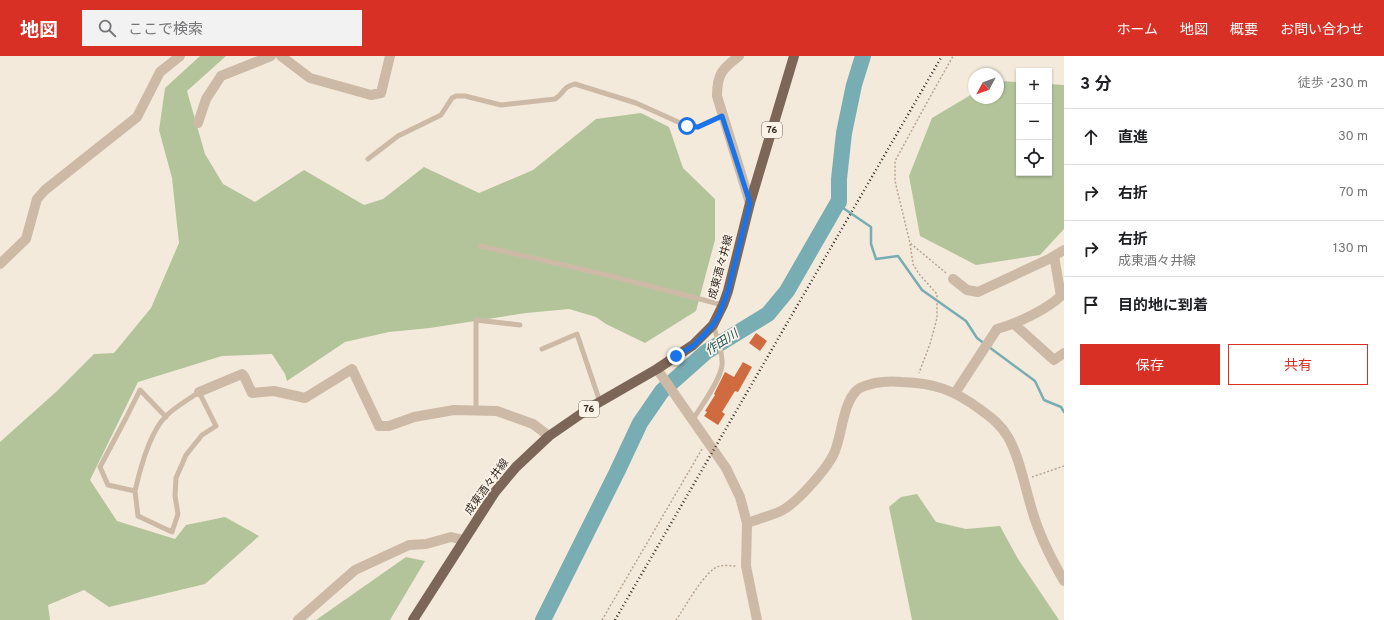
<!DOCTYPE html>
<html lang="ja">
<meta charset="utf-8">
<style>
body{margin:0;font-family:Overpass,"Noto Sans JP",sans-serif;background:#f2f2f2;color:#202124}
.controls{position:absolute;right:12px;top:12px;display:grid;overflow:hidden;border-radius:0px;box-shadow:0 1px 3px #0004}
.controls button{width:36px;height:36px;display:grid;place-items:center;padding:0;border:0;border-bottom:1px solid #e0e0e0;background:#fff;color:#202124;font:20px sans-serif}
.compass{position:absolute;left:968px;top:12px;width:36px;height:36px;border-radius:50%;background:#fff;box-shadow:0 1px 3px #0004;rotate:229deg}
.stop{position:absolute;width:12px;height:12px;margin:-9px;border:3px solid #1a73e8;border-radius:50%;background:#fff}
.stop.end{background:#1a73e8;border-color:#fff;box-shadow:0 1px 4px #0008}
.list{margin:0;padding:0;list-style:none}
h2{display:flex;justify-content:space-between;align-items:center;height:52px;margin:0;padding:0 16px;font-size:17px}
h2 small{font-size:13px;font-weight:400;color:#757577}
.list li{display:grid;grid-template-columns:26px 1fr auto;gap:12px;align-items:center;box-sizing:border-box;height:56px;padding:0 16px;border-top:1px solid #e0e0e0}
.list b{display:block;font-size:15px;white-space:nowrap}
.list p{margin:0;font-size:13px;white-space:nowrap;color:#757577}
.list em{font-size:13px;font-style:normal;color:#757577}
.actions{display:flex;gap:8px;padding:12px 16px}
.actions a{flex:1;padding:9px 0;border:1px solid #d93025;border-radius:0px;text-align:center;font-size:14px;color:#d93025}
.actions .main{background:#d93025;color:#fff}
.icon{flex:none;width:22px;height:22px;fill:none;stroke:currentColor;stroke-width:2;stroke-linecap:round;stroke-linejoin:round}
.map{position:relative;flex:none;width:1064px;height:564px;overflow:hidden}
header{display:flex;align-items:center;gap:24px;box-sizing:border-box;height:56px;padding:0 20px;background:#d93025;color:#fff}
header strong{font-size:19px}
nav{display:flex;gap:22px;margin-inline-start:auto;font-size:14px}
.search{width:280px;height:36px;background:#f2f2f2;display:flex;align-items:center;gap:10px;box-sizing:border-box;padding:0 14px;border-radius:0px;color:#757577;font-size:15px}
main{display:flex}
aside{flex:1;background:#fff}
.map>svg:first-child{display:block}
.green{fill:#b3c49a}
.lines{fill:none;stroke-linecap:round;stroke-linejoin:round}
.stream{stroke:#77adb3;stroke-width:2.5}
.river{stroke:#77adb3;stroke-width:16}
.building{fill:#cf6b3e}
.path{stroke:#b9a490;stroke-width:1.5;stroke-dasharray:2 2;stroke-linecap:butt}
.service{stroke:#cdbaa6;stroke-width:5}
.minor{stroke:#cdbaa6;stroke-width:10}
.tertiary{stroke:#cdbaa6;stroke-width:10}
.primary{stroke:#7b6657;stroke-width:10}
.rail{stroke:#382e27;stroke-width:2.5;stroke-dasharray:1 3;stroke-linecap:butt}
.route{stroke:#1a73e8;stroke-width:5}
.labels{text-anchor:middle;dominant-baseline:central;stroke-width:3.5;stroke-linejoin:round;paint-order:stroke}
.shield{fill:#fbf3e8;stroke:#726961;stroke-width:1}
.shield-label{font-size:10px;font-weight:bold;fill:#382e27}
.street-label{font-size:11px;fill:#382e27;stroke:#fbf3e8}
.water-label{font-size:12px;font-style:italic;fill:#19545d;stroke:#fbf3e8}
</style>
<header>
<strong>地図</strong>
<div class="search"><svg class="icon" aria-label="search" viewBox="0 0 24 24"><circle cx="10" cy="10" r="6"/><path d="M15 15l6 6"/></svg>ここで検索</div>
<nav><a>ホーム</a><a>地図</a><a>概要</a><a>お問い合わせ</a></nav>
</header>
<main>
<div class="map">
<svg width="1064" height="564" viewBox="0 0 1064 564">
<rect width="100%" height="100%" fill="#f4eadb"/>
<path class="green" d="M200,0H226L187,35L205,98L223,128L255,146L304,114L364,149L383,143L424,111L479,137L533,114L596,63L641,57L669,71L683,112L715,143V184L696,255L645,287L606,268L596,261L569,253L526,257L430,272L389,276L345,286L287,325L285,318L272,298L222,300L138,326L90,424L117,465L175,483L186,469L225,461L259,480L205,528L109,551L84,534L48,549L50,564H0V386L57,335L94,298L114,297L151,252L179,187L172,122L159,74L165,32Z
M998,25L1019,26V117H1049V28L1064,29V173L1040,199L976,209L920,180L909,120L932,62L974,37V42H998Z
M917,438L936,466L966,473L1000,470L1018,503L1059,564H912L889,451L901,441Z
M406,501L425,505L390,564H316Z"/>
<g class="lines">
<path class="stream" d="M839,146L843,152L871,171V188L876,203L898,200L922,234L966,265L977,282L985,288
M989,291L1035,325L1044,344L1061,351L1064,356"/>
<path class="river" d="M543,564L617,416L640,367L662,335L706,296L768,258L787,235L837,148L839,146V123L844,77L854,29L863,0"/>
</g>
<path class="building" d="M756,277L767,285L760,295L749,287Z
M743,306L752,311L738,336L735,335L722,356L725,358L718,369L704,360L707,356L705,355L715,339L714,338L725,316L734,321Z"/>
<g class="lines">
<path class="path" d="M910,188L913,208L919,218L937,238V262L930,288L919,317
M946,217L910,187L895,125V105L924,52L953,0
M1032,421L1064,410
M602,564L702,393
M676,564C685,552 705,513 720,510C725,509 731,510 736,510"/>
<path class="service" d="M368,103L398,80L441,59L452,42L456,40H465L501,49L555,43C564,38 562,31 575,28L636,47L687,70L698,71L722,60
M481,190L611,220L723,249
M542,293L577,278L600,346
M476,355V264L520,269
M693,363C701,351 721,323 722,309C723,297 717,280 713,269
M135,435C140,413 149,377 166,360C175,351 188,344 199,336L216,370L202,379L186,399L176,422L175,440L178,458L172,476L138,460L135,435L108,429L100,411L126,362L140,334L166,361"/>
<path class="minor" d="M281,0L310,22L371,39L381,37L390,0
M739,0C722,13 717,18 717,40L750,147
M198,67L206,43L221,20L271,0
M0,208L26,183L37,143L45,134L137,61L160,16L180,0
M953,223L967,234L978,236L1049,203L1064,194
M1014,268L1054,304L1064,297
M199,336L242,318L244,320L252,337L274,335L305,342L352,313L379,370H389L414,361L454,354L497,355L533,368L549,380
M955,337L997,273C1018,267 1046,254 1061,240L1054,200
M747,467C758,463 770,460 781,455C797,447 829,411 835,395C842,377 843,349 856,335C860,330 869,329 875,327C885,325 893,325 902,326C935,327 954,334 981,354C992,362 1001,369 1008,381C1019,400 1024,427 1030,447C1037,475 1050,501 1064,525
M298,564L355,514L409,489L426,488L451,481L464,484"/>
<path class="tertiary" d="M657,313L726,412L740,441L747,467L746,510L757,564"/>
<path class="primary" d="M413,564L495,436L516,411L549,380L591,351L657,313L693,289L713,269L723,249L728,235L750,147L794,0"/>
<path class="rail" d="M615,564L942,0"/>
</g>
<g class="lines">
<path class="route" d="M676,300L693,290L703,280L713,269L719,259L728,235L750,147L722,60L698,71L687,70"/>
</g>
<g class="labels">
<g class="shield">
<rect x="762" y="66" width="20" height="16" rx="3"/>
<rect x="579" y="345" width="20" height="16" rx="3"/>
</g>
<g class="shield-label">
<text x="772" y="74">76</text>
<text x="589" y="353">76</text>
</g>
<g class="street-label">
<text transform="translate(721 211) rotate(-75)">成東酒々井線</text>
<text transform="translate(487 431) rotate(-54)">成東酒々井線</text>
</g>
<g class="water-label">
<text transform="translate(722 287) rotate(-33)">作田川</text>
</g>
</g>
</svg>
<div class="controls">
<button>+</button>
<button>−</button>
<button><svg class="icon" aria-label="locate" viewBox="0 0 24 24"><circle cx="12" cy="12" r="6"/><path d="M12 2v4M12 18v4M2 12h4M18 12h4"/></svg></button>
</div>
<svg class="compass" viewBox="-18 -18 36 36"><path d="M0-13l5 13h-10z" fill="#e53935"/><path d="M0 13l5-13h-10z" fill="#757577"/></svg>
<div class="stop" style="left:687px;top:70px"></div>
<div class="stop end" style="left:676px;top:300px"></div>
</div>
<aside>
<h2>3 分<small>徒歩 · 230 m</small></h2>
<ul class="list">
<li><svg class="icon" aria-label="ahead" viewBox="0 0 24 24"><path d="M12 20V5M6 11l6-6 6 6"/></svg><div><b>直進</b></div><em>30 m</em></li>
<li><svg class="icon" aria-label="right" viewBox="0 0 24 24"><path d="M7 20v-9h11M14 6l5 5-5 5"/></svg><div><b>右折</b></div><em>70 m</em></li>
<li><svg class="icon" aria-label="right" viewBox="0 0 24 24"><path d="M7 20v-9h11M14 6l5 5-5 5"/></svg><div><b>右折</b><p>成東酒々井線</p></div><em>130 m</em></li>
<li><svg class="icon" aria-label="arrive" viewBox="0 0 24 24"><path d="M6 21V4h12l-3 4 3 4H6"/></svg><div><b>目的地に到着</b></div></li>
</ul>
<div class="actions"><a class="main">保存</a><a>共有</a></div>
</aside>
</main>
